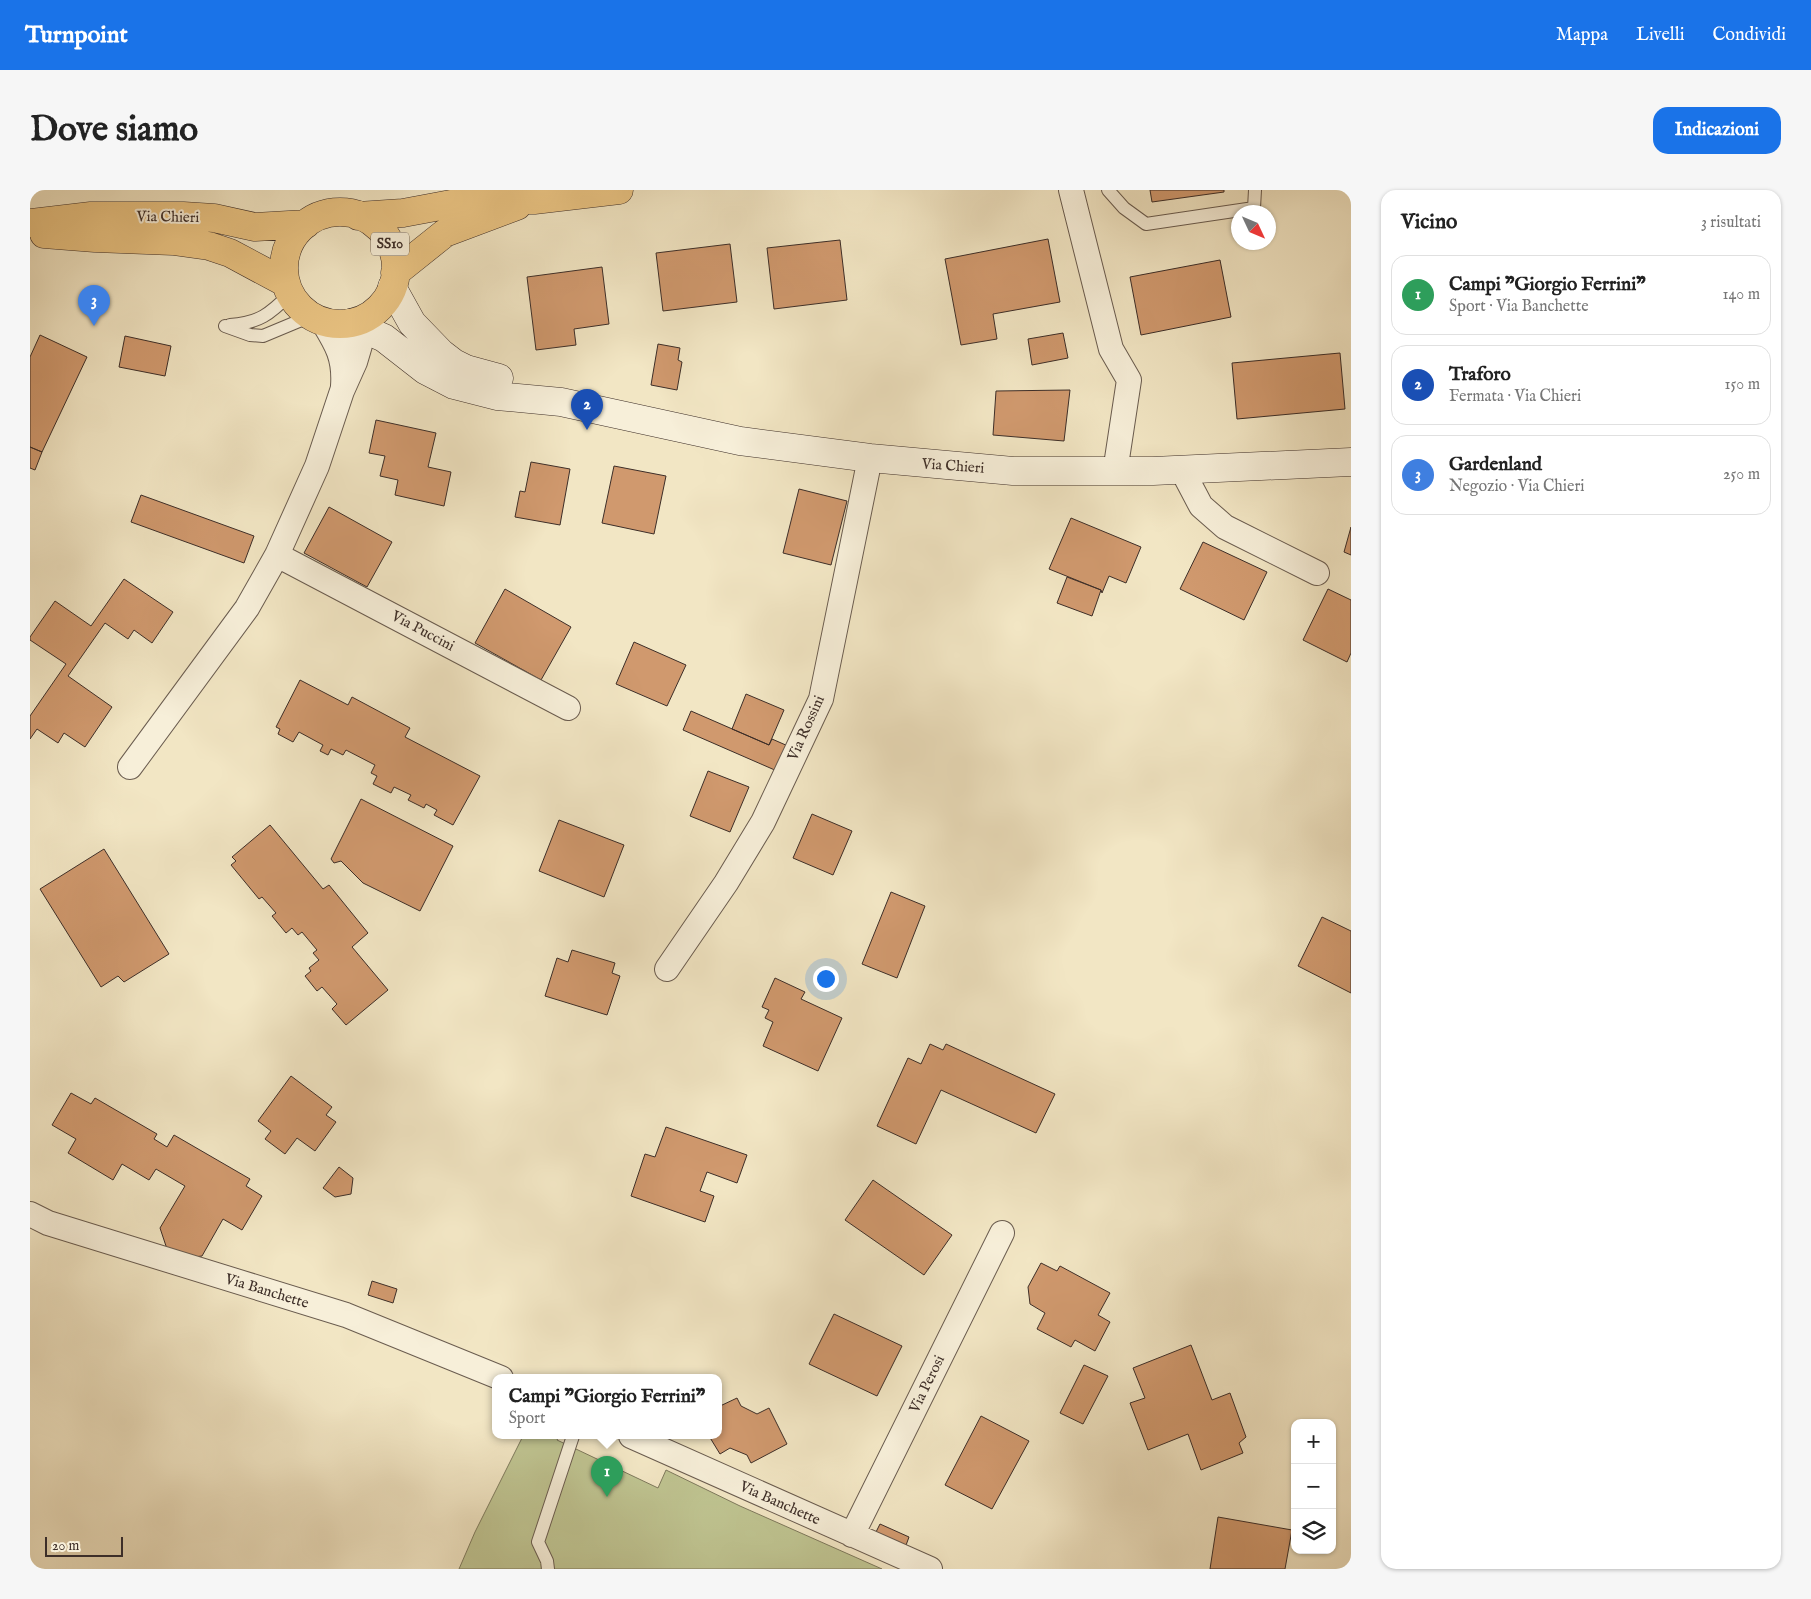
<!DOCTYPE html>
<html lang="it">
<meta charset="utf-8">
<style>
body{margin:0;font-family:"IM FELL English",serif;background:#f6f6f6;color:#222}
.controls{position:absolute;right:15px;bottom:15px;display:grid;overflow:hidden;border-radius:10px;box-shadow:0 1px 4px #0004}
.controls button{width:45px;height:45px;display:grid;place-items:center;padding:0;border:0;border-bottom:1px solid #e0e0e0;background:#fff;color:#222;font:25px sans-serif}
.compass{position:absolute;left:1201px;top:15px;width:45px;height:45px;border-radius:50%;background:#fff;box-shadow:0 1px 4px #0004;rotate:134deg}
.scale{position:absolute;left:15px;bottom:12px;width:78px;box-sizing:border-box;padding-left:5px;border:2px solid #3d2e28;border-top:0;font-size:14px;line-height:18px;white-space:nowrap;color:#3d2e28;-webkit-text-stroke:4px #f7efd9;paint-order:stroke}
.you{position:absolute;left:795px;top:788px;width:18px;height:18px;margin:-12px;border:4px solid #fff;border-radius:50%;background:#1a73e8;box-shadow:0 0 0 8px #1a73e833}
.badge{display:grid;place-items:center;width:32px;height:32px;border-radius:50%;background:#1a73e8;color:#fff;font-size:16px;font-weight:700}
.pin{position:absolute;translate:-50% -41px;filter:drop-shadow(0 1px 2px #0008)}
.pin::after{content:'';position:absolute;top:26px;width:18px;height:15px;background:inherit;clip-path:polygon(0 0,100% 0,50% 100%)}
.popup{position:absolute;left:462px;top:1184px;width:230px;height:65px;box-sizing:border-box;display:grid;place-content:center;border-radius:10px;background:#fff;filter:drop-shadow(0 1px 4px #0005);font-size:16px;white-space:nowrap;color:#767676}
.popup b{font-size:19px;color:#222}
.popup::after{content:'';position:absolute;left:50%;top:100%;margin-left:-10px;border:10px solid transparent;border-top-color:#fff}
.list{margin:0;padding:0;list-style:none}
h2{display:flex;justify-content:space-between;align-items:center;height:65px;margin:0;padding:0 20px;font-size:21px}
h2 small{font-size:16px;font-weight:400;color:#767676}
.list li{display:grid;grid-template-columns:32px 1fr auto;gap:15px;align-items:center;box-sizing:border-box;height:80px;margin:0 10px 10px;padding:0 10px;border:1px solid #e0e0e0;border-radius:15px}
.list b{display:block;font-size:19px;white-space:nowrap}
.list p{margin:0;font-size:16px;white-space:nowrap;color:#767676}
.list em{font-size:16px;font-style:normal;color:#767676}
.icon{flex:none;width:28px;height:28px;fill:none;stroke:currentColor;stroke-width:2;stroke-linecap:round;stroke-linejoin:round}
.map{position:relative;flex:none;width:1321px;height:1379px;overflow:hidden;border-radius:15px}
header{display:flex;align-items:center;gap:30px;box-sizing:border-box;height:70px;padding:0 25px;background:#1a73e8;color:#fff}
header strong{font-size:24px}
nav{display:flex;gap:28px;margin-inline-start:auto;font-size:18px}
.intro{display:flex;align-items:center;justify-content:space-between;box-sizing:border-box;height:120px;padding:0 30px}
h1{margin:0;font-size:35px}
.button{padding:12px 22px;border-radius:15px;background:#1a73e8;color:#fff;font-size:18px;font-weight:700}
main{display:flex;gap:30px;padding:0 30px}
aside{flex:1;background:#fff;border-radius:15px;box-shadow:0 1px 4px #0004}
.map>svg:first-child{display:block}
.green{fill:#bfc491;stroke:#7e795c}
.building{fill:#d0996e;stroke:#3d2e28}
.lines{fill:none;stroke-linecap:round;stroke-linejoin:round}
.lane-casing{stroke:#6a5c4f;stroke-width:14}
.street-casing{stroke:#6a5c4f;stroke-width:26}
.secondary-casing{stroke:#3d2e28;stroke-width:29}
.primary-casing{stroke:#3d2e28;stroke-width:29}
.lane{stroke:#f7efd9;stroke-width:12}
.street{stroke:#f7efd9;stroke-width:24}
.secondary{stroke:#f7efd9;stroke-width:28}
.primary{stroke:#e9c382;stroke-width:28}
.labels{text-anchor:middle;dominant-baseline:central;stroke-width:4;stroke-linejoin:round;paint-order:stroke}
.shield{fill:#f7efd9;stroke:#75685d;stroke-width:1}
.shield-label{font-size:14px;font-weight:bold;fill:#3d2e28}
.street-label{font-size:15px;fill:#3d2e28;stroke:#f7efd9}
</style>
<header>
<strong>Turnpoint</strong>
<nav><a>Mappa</a><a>Livelli</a><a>Condividi</a></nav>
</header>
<div class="intro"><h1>Dove siamo</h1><a class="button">Indicazioni</a></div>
<main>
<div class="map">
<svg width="1321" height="1379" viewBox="0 0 1321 1379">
<rect width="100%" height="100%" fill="#f2e6c4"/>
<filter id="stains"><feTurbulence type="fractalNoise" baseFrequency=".004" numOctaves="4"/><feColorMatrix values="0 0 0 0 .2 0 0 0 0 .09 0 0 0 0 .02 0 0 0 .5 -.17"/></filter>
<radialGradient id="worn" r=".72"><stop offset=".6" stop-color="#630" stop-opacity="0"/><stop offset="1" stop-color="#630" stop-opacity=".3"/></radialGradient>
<path class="green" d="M493,1246H529L527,1250L628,1298L636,1280L710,1316L852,1379H429L445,1342Z"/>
<path class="building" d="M1120,0H1194V2L1122,12Z
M1018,49L1030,112L963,124L967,149L931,155L915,69Z
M810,50L817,110L744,119L737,58Z
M700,54L707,112L633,121L626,63Z
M1190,70L1201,127L1111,145L1100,87Z
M572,77L579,134L544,139L546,155L506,160L497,87Z
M1033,143L1038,168L1002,175L998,149Z
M10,145L57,167L12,262L0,257V167Z
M95,146L141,156L135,186L89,177Z
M628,154L650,158L648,170L652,172L647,200L621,195Z
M1310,163L1315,219L1207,229L1202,173Z
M1040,200L1034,251L963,245L966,201Z
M346,230L406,243L398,277L421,282L414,316L365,305L368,290L350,286L355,266L339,263Z
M0,257L12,262L5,280L0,278Z
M501,272L540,279L530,335L485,327L490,301L495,302Z
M584,276L636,286L624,344L572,333Z
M769,299L817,311L801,375L753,363Z
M111,305L224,346L214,373L101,332Z
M299,317L362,352L337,397L274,363Z
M1041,328L1111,357L1096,393L1079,386L1072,403L1071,400L1019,379Z
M1321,337V365L1314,362Z
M1173,352L1237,382L1214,430L1150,399Z
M1037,387L1071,400L1062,426L1027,413Z
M94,389L143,422L122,453L104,440L98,449L75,433L38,486L82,517L55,557L34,543L28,553L7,539L0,549V526L36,474L0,450V447L25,411L61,436Z
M475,399L541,437L511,490L445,453Z
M1298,399L1321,410V463L1317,472L1273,450Z
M604,452L656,475L637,516L586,494Z
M270,490L318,515L322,507L380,538L375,547L450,586L423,635L404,625L407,620L396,614L394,618L378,610L381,605L364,597L361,603L343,594L347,586L341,583L345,575L316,560L313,565L301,559L298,565L290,561L293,555L269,542L263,552L248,544L250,539L246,537Z
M716,504L754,520L739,555L702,539Z
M661,521L739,555L742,549L758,556L747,581L653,540Z
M678,581L719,597L700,642L660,626Z
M331,609L423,656L390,721L333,693L311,671L304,673L301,669Z
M782,624L822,641L803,685L763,668Z
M529,630L594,655L574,707L509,681Z
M240,635L293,699L299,695L338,743L322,757L358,800L316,835L302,819L307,814L292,797L287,801L275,786L281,781L279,778L289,770L283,763L287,760L272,742L268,745L262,738L256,743L242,726L246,723L232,707L229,709L201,675L206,671L202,667Z
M74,659L139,764L94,792L88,786L71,797L10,699Z
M861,702L895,716L867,788L832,774Z
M1292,727L1321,741V803L1268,776Z
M542,760L585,773L582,783L590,786L577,825L515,806L527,768L538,772Z
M745,788L775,802L771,809L812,828L788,881L733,856L743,832L735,828L739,820L732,817Z
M900,854L913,860L916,854L1025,904L1006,943L911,900L886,954L847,936L878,868L891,874Z
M261,886L302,917L296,925L306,932L285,961L267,948L255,964L235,949L241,941L228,931Z
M41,903L61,914L65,908L127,944L124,949L137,957L144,945L220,989L216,996L232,1006L212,1040L193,1029L172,1066L164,1067L137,1059L130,1038L155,996L126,979L119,990L92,974L83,990L38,963L46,949L22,935Z
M636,937L717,965L707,993L677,982L670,1001L684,1006L675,1032L601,1006L615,964L625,967Z
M309,977L323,988L321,1004L305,1007L293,998Z
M843,990L922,1045L894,1085L815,1030Z
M1011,1073L1027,1081L1030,1076L1080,1103L1068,1125L1080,1132L1065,1161L1045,1150L1041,1157L1007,1139L1015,1123L1000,1114L998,1097Z
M342,1091L367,1099L363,1113L338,1105Z
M804,1124L872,1156L847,1206L779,1174Z
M1161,1155L1182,1210L1200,1203L1216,1247L1209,1253L1213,1263L1171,1280L1158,1244L1118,1260L1100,1213L1115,1208L1103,1178Z
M1054,1175L1078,1186L1053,1234L1030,1223Z
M707,1208L711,1216L727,1224L739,1218L757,1254L721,1273L717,1265L700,1258L690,1264L679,1246H688V1217Z
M951,1226L999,1251L962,1319L915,1295Z
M1188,1327L1262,1340L1255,1379H1180Z
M850,1334L879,1347L875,1358L845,1344Z"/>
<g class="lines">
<defs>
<path id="lane" d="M1078,0L1094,18L1116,34L1224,18L1225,0
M200,135C229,133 240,124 260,104
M195,136L220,145L233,146L281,126
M518,1379L517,1371L508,1352L543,1246"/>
<path id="street" d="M1041,0L1081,159L1099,190L1085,282
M293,132C307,155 315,168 313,196
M1152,280L1171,316L1195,337L1287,383
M247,365L538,518
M100,577L217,418L247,365L287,276L312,201L325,172L330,155L320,133
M637,779L696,693L733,632L791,509L840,268
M0,1024L18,1033L316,1125L471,1188
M601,1246L900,1379
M822,1345L972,1043"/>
<path id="secondary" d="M362,97L382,133L411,163L424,173L436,179L469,188
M320,133L354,148L395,180L424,195L467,206L531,212L710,251L840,268L983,281H1123L1321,272"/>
<path id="primary" d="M254 78a56 56 0 1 1 112 0a56 56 0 1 1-112 0Z
M328,26L373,23L448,9L504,10L589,0
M0,33L61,26H153L184,28L225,37L276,34
M14,44L65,48L143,51L179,56L200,63L256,93
M365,83L415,43L487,16"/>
</defs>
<use href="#lane" class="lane-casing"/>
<use href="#street" class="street-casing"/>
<use href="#secondary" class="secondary-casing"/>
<use href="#primary" class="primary-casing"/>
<use href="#lane" class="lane"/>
<use href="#street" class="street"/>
<use href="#secondary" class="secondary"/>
<use href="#primary" class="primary"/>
</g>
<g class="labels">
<rect class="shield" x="341" y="42.5" width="38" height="23" rx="4"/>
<g class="shield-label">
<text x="360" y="54">SS10</text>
</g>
<g class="street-label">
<text transform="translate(138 27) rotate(1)">Via Chieri</text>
<text transform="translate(923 276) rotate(4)">Via Chieri</text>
<text transform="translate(393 441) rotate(28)">Via Puccini</text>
<text transform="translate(776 538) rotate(-66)">Via Rossini</text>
<text transform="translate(237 1101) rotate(17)">Via Banchette</text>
<text transform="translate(897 1194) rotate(-64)">Via Perosi</text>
<text transform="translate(750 1313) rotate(24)">Via Banchette</text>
</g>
</g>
<rect width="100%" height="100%" filter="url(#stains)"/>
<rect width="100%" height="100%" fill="url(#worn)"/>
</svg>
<div class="controls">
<button>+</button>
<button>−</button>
<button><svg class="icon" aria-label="layers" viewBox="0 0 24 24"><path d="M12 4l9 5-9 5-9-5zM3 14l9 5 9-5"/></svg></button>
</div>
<svg class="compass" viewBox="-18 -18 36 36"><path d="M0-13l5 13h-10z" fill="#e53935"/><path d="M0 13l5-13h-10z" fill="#767676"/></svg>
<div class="scale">20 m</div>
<div class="you"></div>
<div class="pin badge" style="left:577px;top:1307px;background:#2e9e5b">1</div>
<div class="popup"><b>Campi &quot;Giorgio Ferrini&quot;</b>Sport</div>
<div class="pin badge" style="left:557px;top:240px;background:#1a4fb4">2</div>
<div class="pin badge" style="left:64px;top:136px;background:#3f7fe0">3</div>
</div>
<aside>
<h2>Vicino<small>3 risultati</small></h2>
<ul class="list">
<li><span class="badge" style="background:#2e9e5b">1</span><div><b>Campi &quot;Giorgio Ferrini&quot;</b><p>Sport · Via Banchette</p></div><em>140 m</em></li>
<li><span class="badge" style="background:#1a4fb4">2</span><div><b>Traforo</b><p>Fermata · Via Chieri</p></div><em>150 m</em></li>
<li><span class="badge" style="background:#3f7fe0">3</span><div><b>Gardenland</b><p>Negozio · Via Chieri</p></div><em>250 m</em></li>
</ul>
</aside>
</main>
